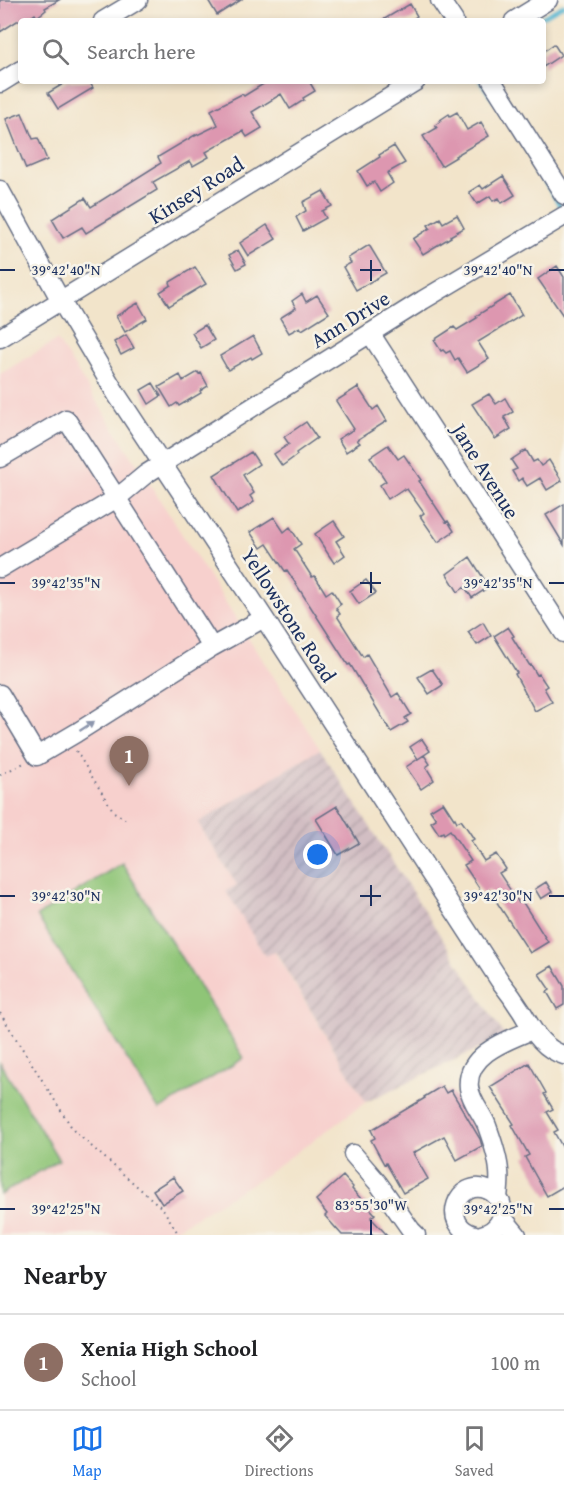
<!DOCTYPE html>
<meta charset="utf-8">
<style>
body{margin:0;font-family:"Gentium Book Plus",serif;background:#f2f2f2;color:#202124}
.you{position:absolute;left:318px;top:855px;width:21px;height:21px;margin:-15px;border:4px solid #fff;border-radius:50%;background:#1a73e8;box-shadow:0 0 0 9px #1a73e833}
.badge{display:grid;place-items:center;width:39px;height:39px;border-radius:50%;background:#1a73e8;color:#fff;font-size:20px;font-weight:700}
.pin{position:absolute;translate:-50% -50px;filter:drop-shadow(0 2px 3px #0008)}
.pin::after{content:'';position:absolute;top:32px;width:21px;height:18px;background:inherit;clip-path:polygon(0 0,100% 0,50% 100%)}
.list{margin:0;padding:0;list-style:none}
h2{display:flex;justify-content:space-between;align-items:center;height:78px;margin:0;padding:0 24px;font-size:26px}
h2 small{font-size:20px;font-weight:400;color:#757577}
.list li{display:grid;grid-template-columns:39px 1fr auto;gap:18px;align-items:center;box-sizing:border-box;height:96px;padding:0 24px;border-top:2px solid #e0e0e0}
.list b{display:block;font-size:22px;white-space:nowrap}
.list p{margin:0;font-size:20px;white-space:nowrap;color:#757577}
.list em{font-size:20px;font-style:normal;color:#757577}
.icon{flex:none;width:33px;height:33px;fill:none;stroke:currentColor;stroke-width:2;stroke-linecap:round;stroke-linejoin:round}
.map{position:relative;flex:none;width:564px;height:1235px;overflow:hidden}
.search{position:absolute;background:#fff;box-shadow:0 3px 9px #0003;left:18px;right:18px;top:18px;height:66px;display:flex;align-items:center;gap:15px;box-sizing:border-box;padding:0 21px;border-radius:6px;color:#757577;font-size:22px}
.sheet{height:174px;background:#fff}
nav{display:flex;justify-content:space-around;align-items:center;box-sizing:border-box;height:84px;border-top:2px solid #e0e0e0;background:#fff;font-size:16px;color:#757577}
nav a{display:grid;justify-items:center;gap:3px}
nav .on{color:#1a73e8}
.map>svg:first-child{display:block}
.built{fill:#f7d0cd}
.industrial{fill:url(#industrial-furrows)}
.pitch{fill:#8fc577;stroke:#557a6a;stroke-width:1.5}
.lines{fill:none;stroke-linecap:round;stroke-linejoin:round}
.stream{stroke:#53b5d1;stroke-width:4}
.building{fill:#dd97b0}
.minor-casing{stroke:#666e84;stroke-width:21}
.path{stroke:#666e84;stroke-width:2;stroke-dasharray:1.5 4.5;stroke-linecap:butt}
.minor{stroke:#fff;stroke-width:18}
.oneway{fill:#8d97ae}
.ticks{fill:none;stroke:#1b2f5e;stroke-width:2}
.labels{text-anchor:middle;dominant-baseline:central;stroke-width:5;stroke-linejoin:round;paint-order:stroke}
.street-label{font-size:21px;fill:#1b2f5e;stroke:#f7f3e8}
.ticks-label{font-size:15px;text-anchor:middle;fill:#1b2f5e;stroke:#f7f3e8;stroke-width:5;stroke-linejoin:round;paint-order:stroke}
</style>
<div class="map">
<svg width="564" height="1235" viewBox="0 0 564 1235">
<defs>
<pattern id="industrial-furrows" width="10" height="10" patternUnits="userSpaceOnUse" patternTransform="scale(1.5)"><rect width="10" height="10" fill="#d2bec3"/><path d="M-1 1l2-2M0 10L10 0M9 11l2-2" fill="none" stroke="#aa9ba2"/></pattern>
</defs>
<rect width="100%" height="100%" fill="#f7f3e8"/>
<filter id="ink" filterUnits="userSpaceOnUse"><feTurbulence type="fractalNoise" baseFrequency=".0167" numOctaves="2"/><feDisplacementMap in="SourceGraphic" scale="12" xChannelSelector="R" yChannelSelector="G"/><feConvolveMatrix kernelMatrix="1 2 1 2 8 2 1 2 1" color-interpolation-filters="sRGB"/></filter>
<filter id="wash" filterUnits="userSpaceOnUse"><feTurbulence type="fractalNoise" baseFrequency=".008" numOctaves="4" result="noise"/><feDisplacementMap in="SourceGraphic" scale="24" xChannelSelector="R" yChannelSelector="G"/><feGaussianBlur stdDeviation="1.35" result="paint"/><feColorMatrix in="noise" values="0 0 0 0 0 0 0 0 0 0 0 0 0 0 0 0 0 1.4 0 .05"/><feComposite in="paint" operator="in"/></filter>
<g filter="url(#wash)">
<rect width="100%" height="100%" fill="#f2e4ca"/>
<path class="built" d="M57,340L320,749L198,823L237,885L227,891L265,956L274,951L366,1102L264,1176L166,1235H0V374Z"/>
<path class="industrial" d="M320,749L505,1036L366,1102L275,951L265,956L226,891L237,885L198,823Z"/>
<path class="pitch" d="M122,863L244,1058L159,1110L37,916Z
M0,1063L59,1160L0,1195Z"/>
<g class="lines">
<path class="stream" d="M535,21L564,5
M480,81L494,100
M534,165L564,212"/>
</g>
<g id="blocks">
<path class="building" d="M0,0H59L45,8L46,10L37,17L35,14L25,21H17L0,32Z
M208,0H241L217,15Z
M410,4L417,16L410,21H381Z
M554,44L561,55L543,67V52Z
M68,81H89L93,88L58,109L48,93Z
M268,81H309L315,91L303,98L304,100L290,109L281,94L252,112L262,128L247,137L243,131L206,152L209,157L193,166L190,161L153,182L157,190L116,215L86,233L82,227L63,238L52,219L85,198L91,207L161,163L158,157L195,135V136L218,125L211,110L242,94L244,96Z
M457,112L467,130L481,122L489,136L455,156L456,157L441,166L423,136L437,128L435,125L441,121L440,120L449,114L450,116Z
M22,113L33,139L38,138L47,160L26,169L6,119Z
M394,146L405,163L387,173L393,183L380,192L374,182L367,186L358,171L380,157L379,155Z
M503,176L515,195L502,203L499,198L493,201L490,196L477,204L469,192L480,185L483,189Z
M323,191L332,206L322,211L326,218L303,231L296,217L306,211L303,202Z
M457,215L464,228L450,236L451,237L423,254L413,239L430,228L428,225L440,218L443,223Z
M267,225L276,239L248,256L240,243Z
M369,245L386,273L356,290L343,267L351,263L348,258Z
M238,250L246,264L237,269L229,255Z
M557,266L564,277V317L538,279Z
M195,267L206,284L169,306L160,292L171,285L170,282Z
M302,294L306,302L317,295L329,313L302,330L300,327L289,333L280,318L296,308L292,301Z
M510,295L522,315L478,342L489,359L467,372L458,358L455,360L450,351L446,353L443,350L441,351L434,340L454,327L457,330L477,318L476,316Z
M138,303L147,319L125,332L116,316Z
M205,325L214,340L201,348L192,333Z
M126,335L134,348L121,355L114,342Z
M253,336L262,353L252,359L251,357L228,370L220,356Z
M198,372L199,374L201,373L208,386L200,391L201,393L179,406L177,403L171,407L159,387L180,375L183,381Z
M153,383L161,396L149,404L141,390Z
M358,387L373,410L378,406L387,421L357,440L360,443L346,452L338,439L354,429L336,401Z
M489,394L496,404L505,398L513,412L504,417L511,429L495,439L472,404Z
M306,422L317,438L296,453L297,455L282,466L274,454L289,444L284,437Z
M388,445L398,459L404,455L421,480L419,481L446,522L448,521L454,531L438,542L420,516L424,513L407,489L404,491L403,489L388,499L380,485L386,481L370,457Z
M526,450L533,462L537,460L541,466L549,460L562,481L547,490L540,478L527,486L522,478L518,481L512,471L517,469L511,460Z
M251,452L259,464L243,475L254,493L250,496L254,502L237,513L214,475Z
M564,504V545L546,515Z
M274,517L284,532L290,527L301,544L294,549L312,577L315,576L326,594L332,590L341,604L336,608L340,614L337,616L363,657L367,654L392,697L398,693L411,714L405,718L408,722L391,732L350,664L348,665L287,570L285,571L267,544L261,548L250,532Z
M334,521L344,536L336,541L345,555L334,563L315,534Z
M470,557L489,587L472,598L465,587L458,592L447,574Z
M366,580L376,593L359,604L350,591Z
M483,622L491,636L477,645L468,632Z
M508,627L514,636L512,637L530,666L531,665L537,675L539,674L547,686L544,688L552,702L535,711L515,674L517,673L494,636Z
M432,669L443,685L429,694L418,677Z
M422,739L430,751L418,759L410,747Z
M424,755L430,764L426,767L434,780L421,789L406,767Z
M443,802L454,819L455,818L457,822L461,820L466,827L474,839L471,841L484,861L496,854L506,869L499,873L519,903L522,901L548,942L530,953L489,890L483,894L464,865L471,861L450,830L444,834L443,832L439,834L431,822L436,819L430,810Z
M337,806L359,843L338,855L316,819Z
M546,882L552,892L541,899L535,889Z
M552,966L564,986V1005L557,1009L547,992L550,990L539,974Z
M529,1063L546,1093L544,1094L553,1109L547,1112L558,1130L554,1132L564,1150V1186L547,1196L525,1157L529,1155L512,1125L514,1124L490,1087Z
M442,1086L446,1093L451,1090L480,1139L482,1146L457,1160L444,1136L413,1153L428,1179L403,1193L386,1163L384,1164L371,1140L375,1138L371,1130L425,1098L424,1097Z
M343,1176L353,1187L352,1189L375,1214L371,1218L387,1235H342L325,1216L327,1214L316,1200Z
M173,1177L183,1191L162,1204L153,1190Z"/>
</g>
</g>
<g filter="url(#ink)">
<use href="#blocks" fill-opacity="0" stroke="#666e84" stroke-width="1.5"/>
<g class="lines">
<defs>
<path id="minor" d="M440,0L454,21
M103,21L138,0
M514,21L548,0
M492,81L564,195
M0,83L21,70
M0,190L61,301L117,395L264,618L500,981C508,991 515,1001 522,1012C533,1030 542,1049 564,1055
M370,333L564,633
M0,338L416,81
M0,458L66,419L212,647
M0,568L117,498L146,474L423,300L564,216
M0,694L37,756L76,733L212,647L264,618
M353,1154L378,1183L411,1230L416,1235
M498,1198C499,1189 500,1180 499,1171C498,1156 492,1140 487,1126C482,1113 471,1102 469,1088C465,1054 508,1040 532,1030
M502,1217L517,1235
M475,1235C439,1226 457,1177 488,1190C493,1192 498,1197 501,1203C506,1218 496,1232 481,1235"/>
</defs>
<use href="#minor" class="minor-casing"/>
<path class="path" d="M76,751L114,812L125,819
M0,775L24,763
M0,1013L74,1131L163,1209L179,1235"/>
<use href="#minor" class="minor"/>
</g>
<defs><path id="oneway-solid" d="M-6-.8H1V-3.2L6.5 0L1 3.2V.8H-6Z" transform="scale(1.5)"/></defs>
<use class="oneway" href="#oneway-solid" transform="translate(87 726) rotate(-33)"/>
</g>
<path class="ticks" d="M371,260V281M0,270H15M360,270H381M549,270H564M371,572V593M0,583H15M360,583H381M549,583H564M371,885V906M0,896H15M360,896H381M549,896H564M0,1209H15M549,1209H564M371,1220V1235"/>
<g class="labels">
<g class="street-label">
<text transform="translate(196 190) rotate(-32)">Kinsey Road</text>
<text transform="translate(350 319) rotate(-32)">Ann Drive</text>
<text transform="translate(486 471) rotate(58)">Jane Avenue</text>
<text transform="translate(289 615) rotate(57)">Yellowstone Road</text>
</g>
</g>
<g class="ticks-label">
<text x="66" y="275">39°42'40"N</text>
<text x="498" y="275">39°42'40"N</text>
<text x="66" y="588">39°42'35"N</text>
<text x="498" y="588">39°42'35"N</text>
<text x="66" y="901">39°42'30"N</text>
<text x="498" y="901">39°42'30"N</text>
<text x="371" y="1210">83°55'30"W</text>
<text x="66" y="1214">39°42'25"N</text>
<text x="498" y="1214">39°42'25"N</text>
</g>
</svg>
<div class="you"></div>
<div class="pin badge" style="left:129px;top:786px;background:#8d6e63">1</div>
<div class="search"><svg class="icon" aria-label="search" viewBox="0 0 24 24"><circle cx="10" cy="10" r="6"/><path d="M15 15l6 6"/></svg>Search here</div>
</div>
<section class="sheet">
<h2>Nearby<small></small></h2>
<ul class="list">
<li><span class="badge" style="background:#8d6e63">1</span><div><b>Xenia High School</b><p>School</p></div><em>100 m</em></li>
</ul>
</section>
<nav>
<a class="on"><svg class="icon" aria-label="map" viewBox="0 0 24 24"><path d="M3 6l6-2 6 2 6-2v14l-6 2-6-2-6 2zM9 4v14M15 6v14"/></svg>Map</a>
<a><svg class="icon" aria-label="directions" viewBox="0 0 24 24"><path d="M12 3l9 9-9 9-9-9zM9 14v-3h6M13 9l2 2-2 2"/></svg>Directions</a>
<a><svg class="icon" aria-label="saved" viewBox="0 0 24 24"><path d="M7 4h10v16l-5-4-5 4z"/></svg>Saved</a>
</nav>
